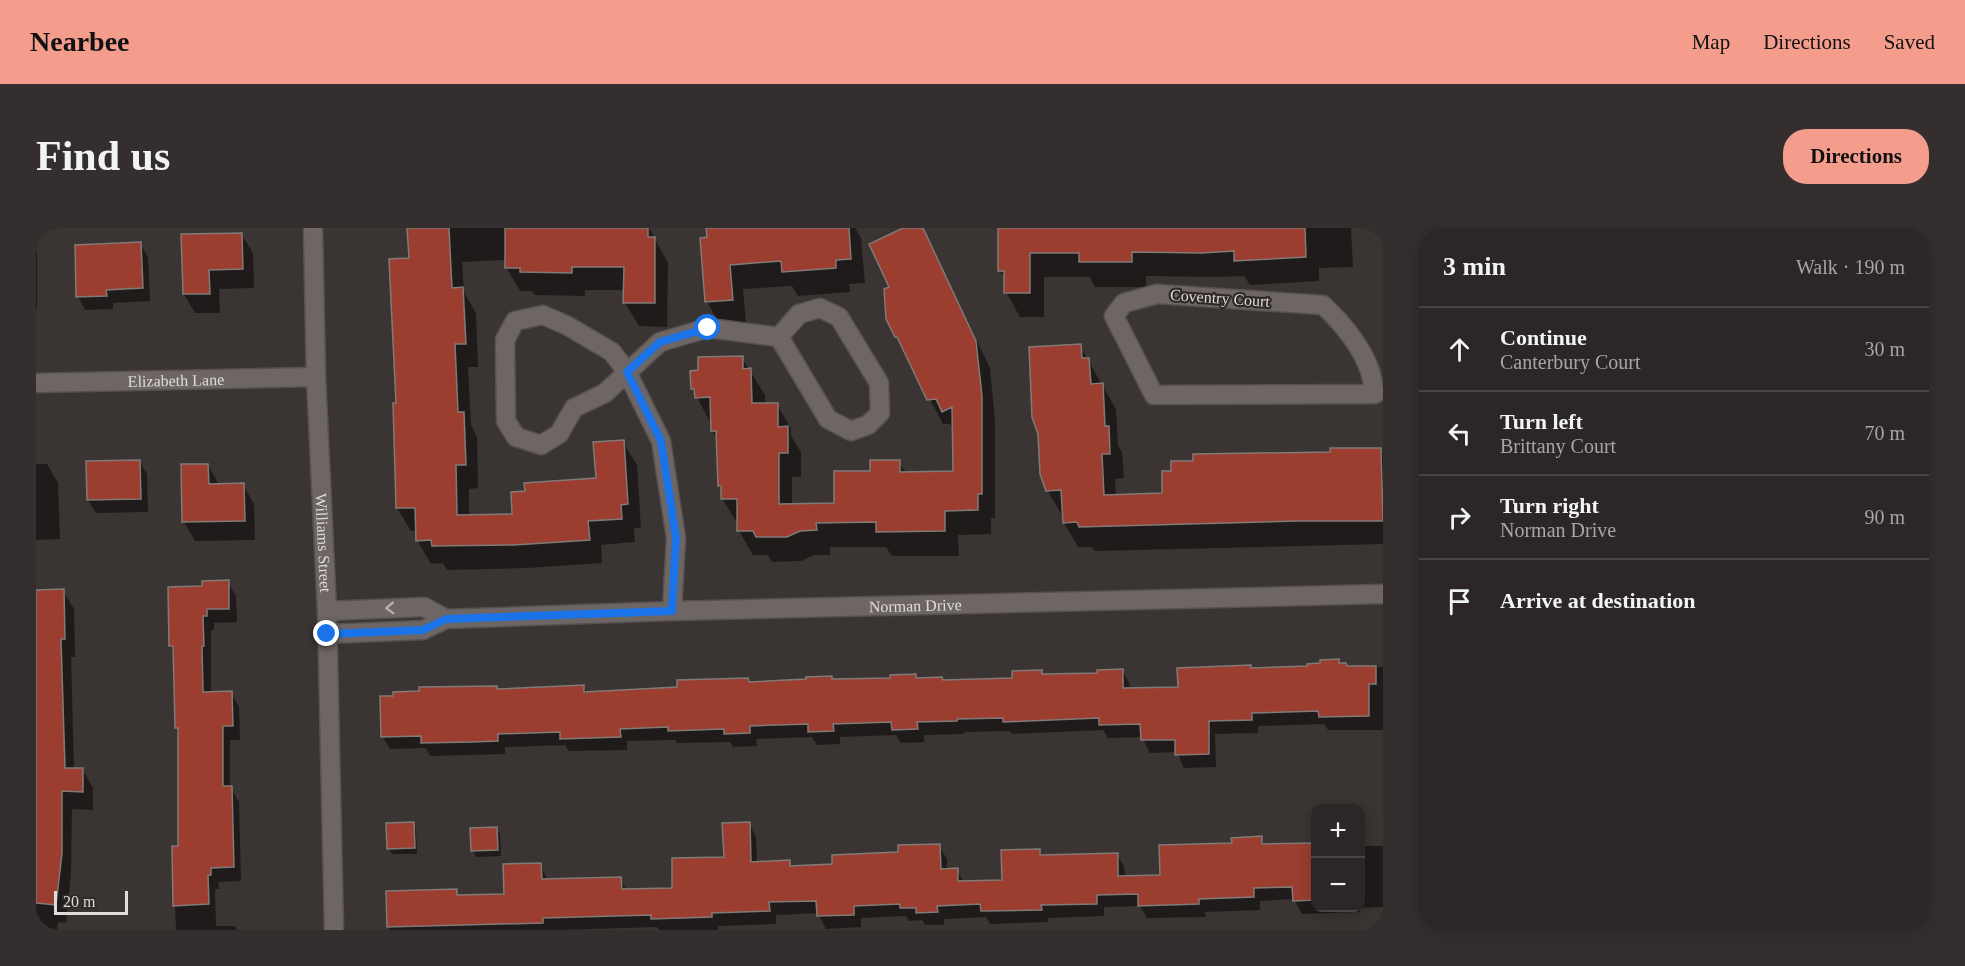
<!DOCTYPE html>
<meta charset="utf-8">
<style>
body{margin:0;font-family:"Times New Roman",serif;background:#342f2e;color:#f1f3f6}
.controls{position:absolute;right:18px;bottom:18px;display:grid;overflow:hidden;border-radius:12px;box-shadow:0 3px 15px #0003}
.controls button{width:54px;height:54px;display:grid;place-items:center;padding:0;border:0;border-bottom:2px solid #484443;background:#2c2726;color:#f1f3f6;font:30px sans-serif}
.scale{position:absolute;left:18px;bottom:15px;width:74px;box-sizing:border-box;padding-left:6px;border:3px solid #dfdcdb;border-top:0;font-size:16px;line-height:21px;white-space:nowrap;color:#dfdcdb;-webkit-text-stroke:4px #302a29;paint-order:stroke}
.stop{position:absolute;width:18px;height:18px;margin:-14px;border:4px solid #1a73e8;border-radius:50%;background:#fff}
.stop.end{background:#1a73e8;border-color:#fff;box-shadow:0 2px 6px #0008}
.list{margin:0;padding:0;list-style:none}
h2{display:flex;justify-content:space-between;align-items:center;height:78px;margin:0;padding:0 24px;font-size:26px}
h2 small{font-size:20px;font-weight:400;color:#a6a5a7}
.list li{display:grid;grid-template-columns:39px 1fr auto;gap:18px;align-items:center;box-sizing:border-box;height:84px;padding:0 24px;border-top:2px solid #484443}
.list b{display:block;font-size:22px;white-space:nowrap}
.list p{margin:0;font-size:20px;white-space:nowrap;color:#a6a5a7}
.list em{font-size:20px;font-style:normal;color:#a6a5a7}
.icon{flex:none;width:33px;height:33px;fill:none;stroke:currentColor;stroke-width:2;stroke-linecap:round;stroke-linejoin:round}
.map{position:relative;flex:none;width:1347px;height:702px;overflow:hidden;border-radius:24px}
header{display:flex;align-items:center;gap:36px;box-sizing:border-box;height:84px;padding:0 30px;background:#f49d8c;color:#111}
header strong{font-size:28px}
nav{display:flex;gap:33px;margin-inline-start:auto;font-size:21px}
.intro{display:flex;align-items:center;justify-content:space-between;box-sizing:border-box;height:144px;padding:0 36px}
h1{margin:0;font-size:42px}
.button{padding:15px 27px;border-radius:24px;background:#f49d8c;color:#111;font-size:21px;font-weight:700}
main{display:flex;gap:36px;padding:0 36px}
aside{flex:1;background:#2c2726;border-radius:24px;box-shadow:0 3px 15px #0003}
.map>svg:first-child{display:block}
.shadow{fill:#0007}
.building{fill:#9b3e2f;stroke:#817a79;stroke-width:1.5}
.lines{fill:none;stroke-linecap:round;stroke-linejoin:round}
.street-casing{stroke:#565251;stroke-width:21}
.secondary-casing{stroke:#565251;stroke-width:21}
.street{stroke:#6d6665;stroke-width:18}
.secondary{stroke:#6d6665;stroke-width:18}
.oneway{stroke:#b7b3b2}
.route{stroke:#1a73e8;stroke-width:8}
.labels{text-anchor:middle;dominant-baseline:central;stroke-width:4.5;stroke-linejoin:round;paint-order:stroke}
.street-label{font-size:16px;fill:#dfdcdb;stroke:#302a29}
</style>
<header>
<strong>Nearbee</strong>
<nav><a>Map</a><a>Directions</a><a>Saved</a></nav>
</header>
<div class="intro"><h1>Find us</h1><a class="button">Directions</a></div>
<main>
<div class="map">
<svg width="1347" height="702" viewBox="0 0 1347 702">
<rect width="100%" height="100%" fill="#3a3433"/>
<path class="shadow" d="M373,0H613L632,35L631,99L603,98L589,75V62H549V68L499,67L496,63H484L470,39V32L426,34L428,64L440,85L442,139H432L435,197L441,209L442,260L433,261V289L478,288L561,251L587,214L601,237L605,300H598L599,314L565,317L566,335L492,340L411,342L407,335L395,336L381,312V303H375L361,280L362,176L374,32Z
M671,0H819L825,10L829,55L813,56L814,64L762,68L756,58L707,61L710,96L685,98L671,74Z
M870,0H885L896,19L954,140L959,194V290H955V306L922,307L923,328H856L850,319H794V327H778L765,333L736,334L732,327H717L703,303V295H701L686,270V264L683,258L682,213L676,203V194H674L656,160L706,130L729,167V176H741L755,201V208L765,224V249H756V277H800L836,244L863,234L870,245L918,244V202L914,196H907L860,108L855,59Z
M970,0H1315L1317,39L1283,40V53L1214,57L1208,48L1181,49L1110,48V59H1059L1054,49H1008V89H984L970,64V53L964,43Z
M205,6L217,25L218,60L183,61L184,85H159L148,66Z
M104,16L112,29L114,73L77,75V81L49,82L42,69Z
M0,23L1,24V82H0Z
M1044,118L1080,181L1082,217L1086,224L1088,250L1079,251L1080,268L1128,266L1296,226L1344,221L1347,226V316L1059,323L1056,319H1042L1028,295V287H1026L1011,262Z
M103,233L111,246L112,284L60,285L52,272Z
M0,236H11L22,255L24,311L0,312Z
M172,237L183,257H207L218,276L219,312L159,313L148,294Z
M192,354L200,368L201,394L178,395V402H175V465H195L203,479L204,512H194V559L203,574L205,653L182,654L183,661H179L180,698H199L201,702H140L137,620H144V506L140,499L139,425L135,418L168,360Z
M0,363H27L38,381L39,429H35L38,541L47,542L57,560V582L36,581L35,645L30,695L22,694L21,702H0Z
M1304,437L1311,439H1347V502H1292L1288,496L1222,498V505L1179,506L1180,539L1148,540L1141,524L1114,525L1106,509L1072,510L1067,502L976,506L974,503L928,504V506L888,507V514L865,515L860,507L804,509V516L781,517L776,509L720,511L721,518L697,519L694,514L641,515L639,512L591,513V522L533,523L529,517L469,519V526L394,528L390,520L354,521L346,508L460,459L462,462L548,459L552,466L795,449L797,453L856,451L879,448L881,451L908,454L978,452L1005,444L1007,448L1062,447L1086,442L1093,455L1094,462L1144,460L1215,441Z
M377,595L380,602L381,626H356L352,620Z
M713,596L720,609L721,635L753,634L756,639L798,638L903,618L911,631V642H921L928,655L968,654L1003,623L1006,628L1081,626L1088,639L1089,649L1125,648L1197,616L1225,610L1229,618L1280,616V680H1324V618H1347V679L1324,680V684L1266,686L1258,671L1224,673V682L1169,684L1170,689L1111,690L1104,678L1068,679V688L1012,690V694L954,696L950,689L908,691V697H889L886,692L873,693L870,688L825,690V699L790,701L782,685L740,687V696L682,698V702H623L621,699L523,702H354L352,699L420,662L423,668L469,667L504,636L512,653L584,651L591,662H638L689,630Z
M460,600L464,606L465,628L440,629L437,623Z"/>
<path class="building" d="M371,0H413L416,60L427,59L430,116H419L422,184H428L430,237H420L421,287L476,286L475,264L489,263L488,255L560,250L557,214L588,212L592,276L585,277L586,291L552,293L554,312L478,317L396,318L395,312L380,313L379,280H360L357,175H360L353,31L373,30Z
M469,0H612V9H619V75H587L588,39H536V45L484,44V40H469Z
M670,0H813L815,31L800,32V40L746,44L745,33L694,37L697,72L669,74L664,10L671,9Z
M867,0H887L940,113L946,168V266H942V282L909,283V303L840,304V294L780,295L781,302L764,303L751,309H720L717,303H701V271H685V258H682L680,203H675L674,169L659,170L658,161H655L654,143L662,142V129L707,128V141L715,140L716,175H742V199L752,198V225H743V276L798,275V243H834V232H864V244L917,243L916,179L906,184L900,171L891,172L861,109H859L850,91L848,61L853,59L833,16Z
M962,0H1269L1270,29L1198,33V23L1166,25L1096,24V34H1043V25H994V65H968V43H962Z
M206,5L207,41L173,42L174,66H147L145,6Z
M105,14L107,60L70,62L71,68L40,69L39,17Z
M1045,116L1046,130H1053L1055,156L1067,155L1069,198H1073L1074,226H1066L1068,267L1126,265V243H1135V233H1157V226L1294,224V220H1345L1347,293H1263L1043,299L1041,294L1027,295L1025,262L1010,263L1004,246L1002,206L996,189L993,119Z
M104,232L105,271L51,272L50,233Z
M145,236H172L173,256L208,255L209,293L146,294Z
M193,352V381H171V388H167L168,418H166L167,464L196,463L197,498H187V558H196L198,639L175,640V647H172L173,676L137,678L136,618H142V500H139L137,418H133L132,359L166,358V353Z
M28,361L29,411H25L29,540H47V564L26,563V625L20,677L0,675V362Z
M1303,431V435H1310L1311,438H1340V456H1333V488L1283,489L1282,483L1216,485V492L1173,493V526L1139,527V512H1105L1104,496L1063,497V490L967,494V490L921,491V493L881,494L882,501L856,502L855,494L797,496L798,503L772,504V496L714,498V505L688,506V501L632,503V499L584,501L585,509L524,511V504L462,506V513L436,514L385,515V508L345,509L344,468H357V464L383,463V459L461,458V461L548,457V464L641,459V452L712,450L713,454L770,451V449L796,448V451L854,450V447L880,446V450L906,449L907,452L976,450V443L1006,442V446L1061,445V442L1087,441V460L1142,459L1141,440L1215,437V440L1271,438V436L1284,435V432Z
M378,594L379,620L351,621L350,595Z
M714,594L715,634L754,632V638L796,636V627L862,624V617L904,616L905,641L922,640V653L966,652L965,622L1004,621V627L1082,625V648L1124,647L1123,617L1196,615L1195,610L1226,608V616L1280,615V672L1257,673L1256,659L1218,660V669L1163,671V676L1102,678V666L1061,667V676L1005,677L1006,682L945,683L944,676L901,678L902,684L880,685V680H864V676L818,678V687L781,688L780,673L733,674L734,683L676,685V689L615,691V687L507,690V695L351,699L350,663L421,661V667L468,666L467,636L505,635L506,651L585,649L586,661L636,660V630L688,629L686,595Z
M461,599L462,622L435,623L434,600Z"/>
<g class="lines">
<defs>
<g id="street">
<path d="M1121,66L1287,77C1306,95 1325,117 1334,143C1336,150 1337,158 1339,166L1118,167L1078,88L1088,75Z"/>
<path id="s1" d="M0,155L280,149"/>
<path d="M291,383L388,379L410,391"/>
<path d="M636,383L640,310L625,213L591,144L576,124L532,98L507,87L479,93L469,112L470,193L480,209L505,217L523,206L538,180L569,165L624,114L672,100L743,109L763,86L784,80L803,89L843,155L844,185L832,197L815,203L792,191L743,109"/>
<path id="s2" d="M291,406L387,402L410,391L636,383L1347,366"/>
</g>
<g id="secondary">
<path id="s3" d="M277,0L280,149L291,383L298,702"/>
</g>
</defs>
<use href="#street" class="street-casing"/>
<use href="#secondary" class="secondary-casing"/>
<use href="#street" class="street"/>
<use href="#secondary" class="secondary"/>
</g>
<defs><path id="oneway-chevron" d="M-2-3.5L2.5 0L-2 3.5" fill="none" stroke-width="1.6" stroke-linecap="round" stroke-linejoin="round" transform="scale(1.5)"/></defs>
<use class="oneway" href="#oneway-chevron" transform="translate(354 380) rotate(178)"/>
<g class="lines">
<path class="route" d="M291,406L387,402L410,391L636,383L640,310L625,213L591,144L624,114L672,100"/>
</g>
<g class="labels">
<g class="street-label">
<text transform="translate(1184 70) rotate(4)">Coventry Court</text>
<text stroke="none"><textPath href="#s1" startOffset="140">Elizabeth Lane</textPath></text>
<text stroke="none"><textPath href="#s3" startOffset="315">Williams Street</textPath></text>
<text stroke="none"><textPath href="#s2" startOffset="591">Norman Drive</textPath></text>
</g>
</g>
</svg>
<div class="controls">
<button>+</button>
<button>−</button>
</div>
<div class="scale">20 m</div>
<div class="stop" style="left:672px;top:100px"></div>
<div class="stop end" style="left:291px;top:406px"></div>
</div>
<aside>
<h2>3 min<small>Walk · 190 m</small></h2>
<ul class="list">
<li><svg class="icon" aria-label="ahead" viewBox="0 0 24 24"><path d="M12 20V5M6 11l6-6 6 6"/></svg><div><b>Continue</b><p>Canterbury Court</p></div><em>30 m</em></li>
<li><svg class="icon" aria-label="left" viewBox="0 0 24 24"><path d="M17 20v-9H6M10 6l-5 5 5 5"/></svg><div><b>Turn left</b><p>Brittany Court</p></div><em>70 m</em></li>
<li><svg class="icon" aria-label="right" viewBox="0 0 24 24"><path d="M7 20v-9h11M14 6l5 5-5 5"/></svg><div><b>Turn right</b><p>Norman Drive</p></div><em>90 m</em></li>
<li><svg class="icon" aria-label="arrive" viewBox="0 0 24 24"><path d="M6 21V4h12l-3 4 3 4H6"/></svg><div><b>Arrive at destination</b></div></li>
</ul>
</aside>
</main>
